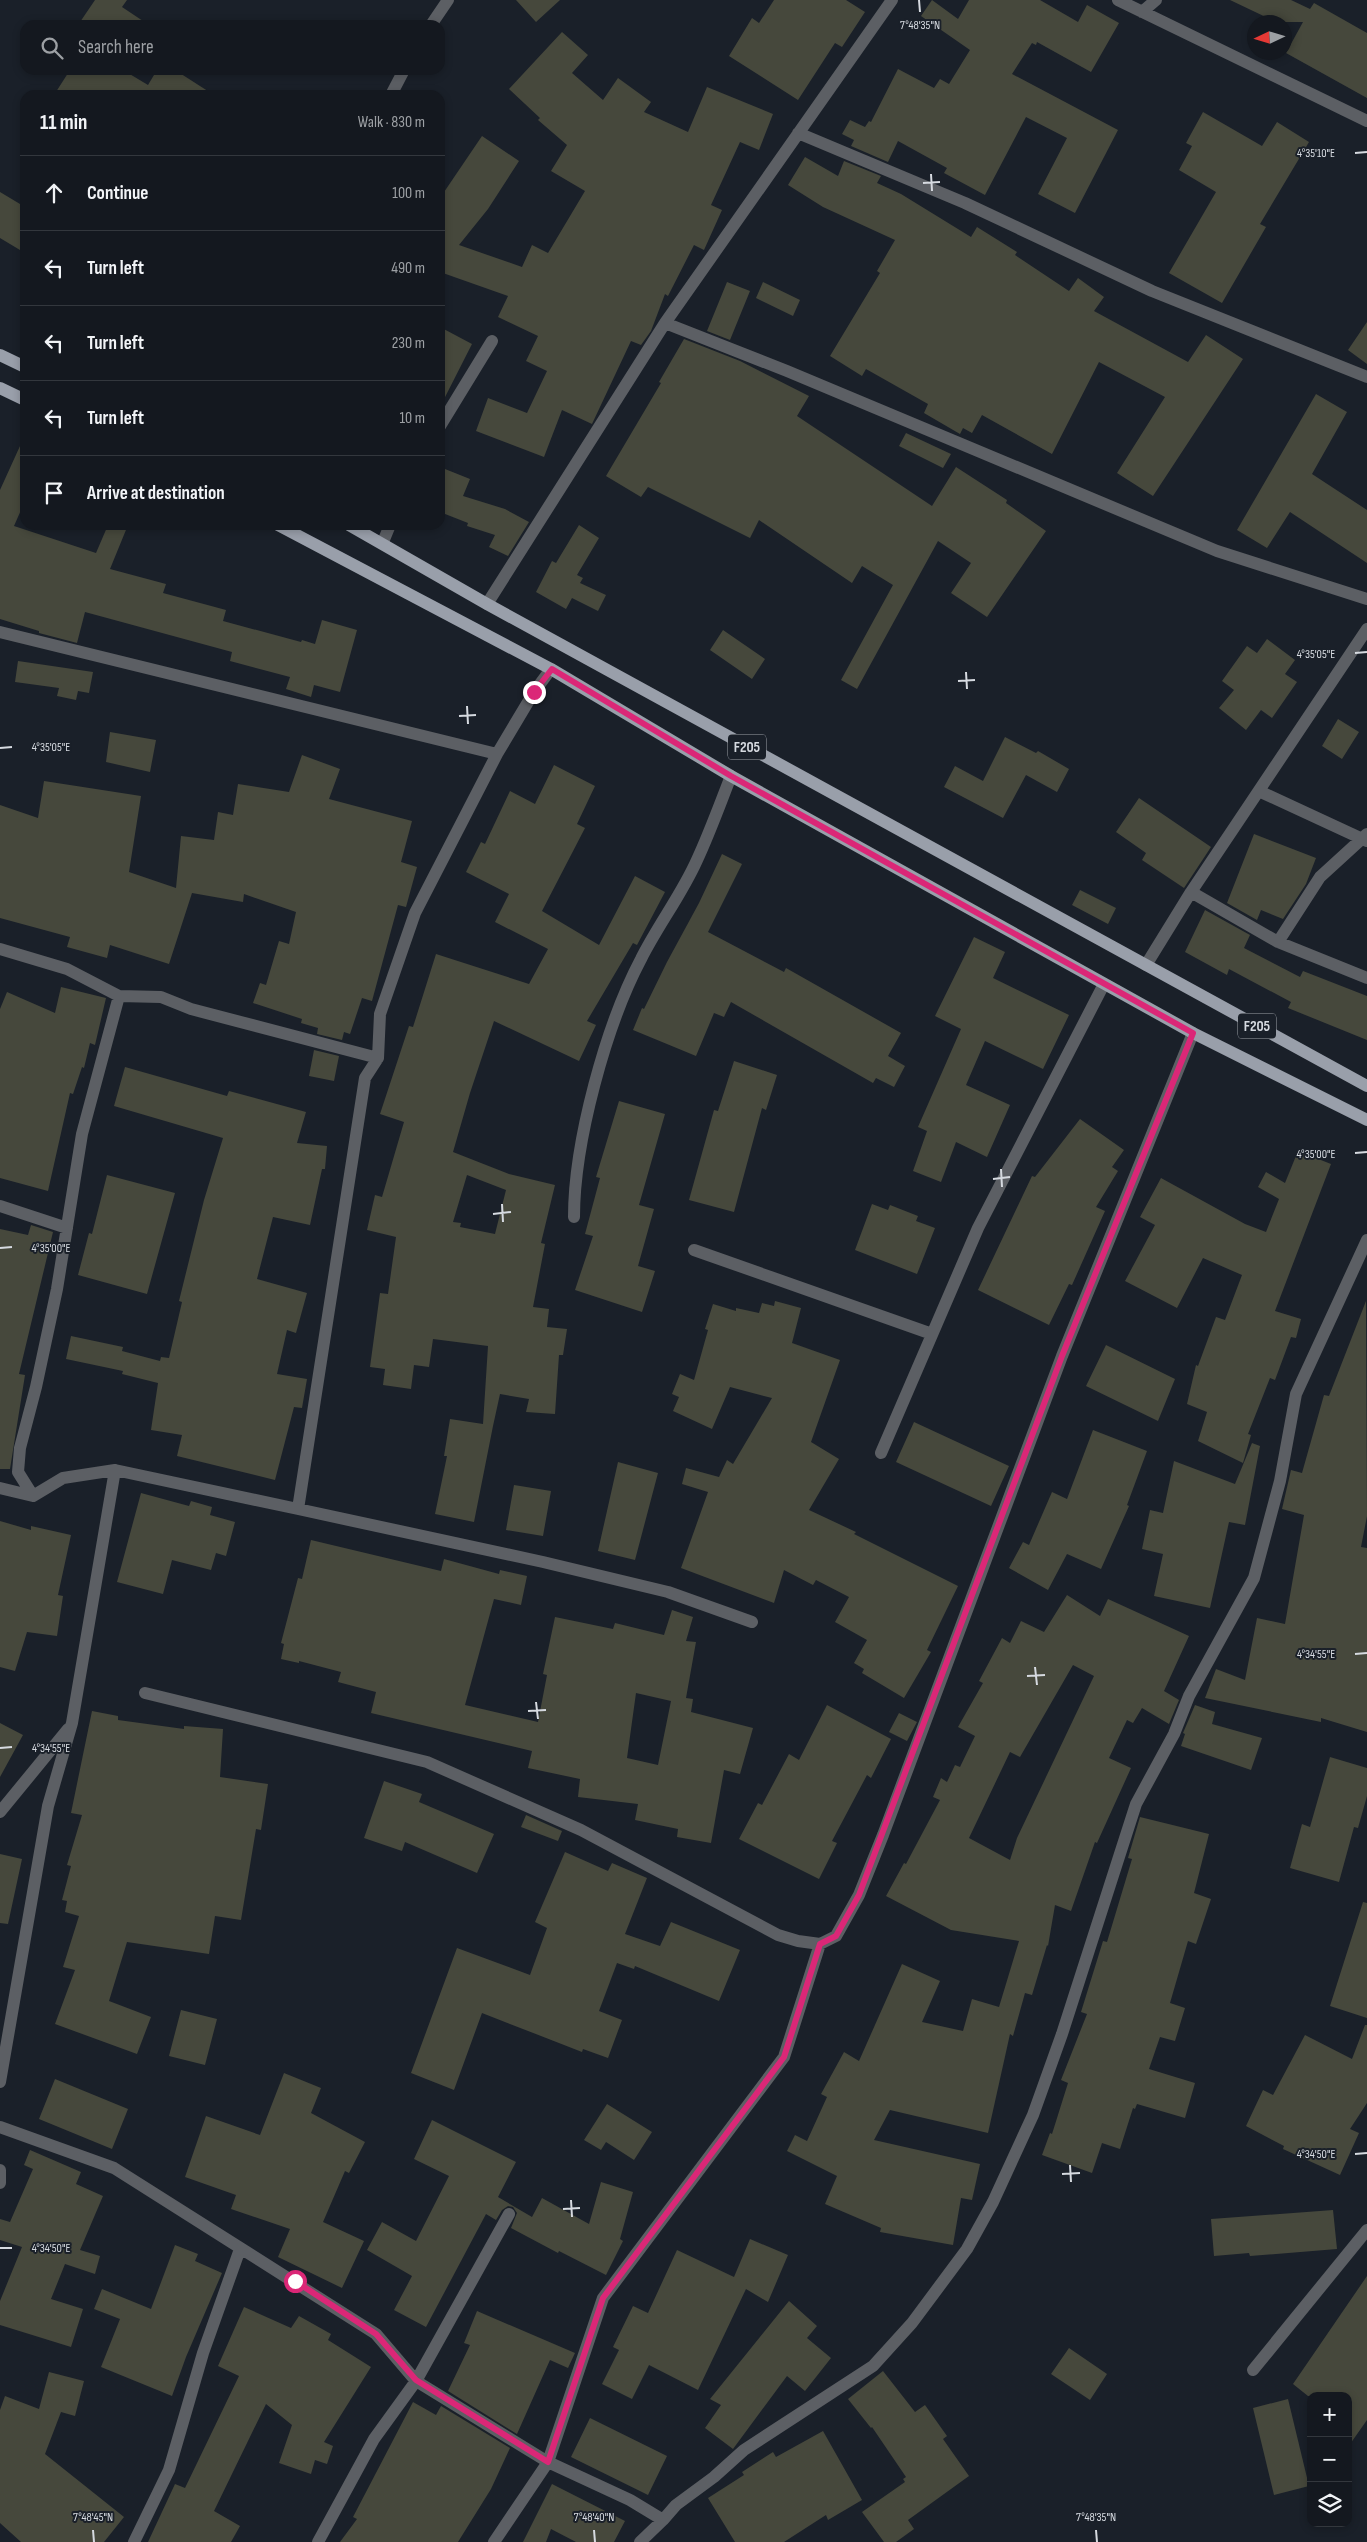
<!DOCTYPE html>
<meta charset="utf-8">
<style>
body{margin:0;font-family:"Sofia Sans Condensed",sans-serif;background:#1d2128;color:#f1f3f6}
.controls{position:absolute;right:15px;bottom:15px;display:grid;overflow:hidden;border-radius:10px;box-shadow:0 2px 8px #0003}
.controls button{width:45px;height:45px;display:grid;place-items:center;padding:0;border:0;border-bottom:1px solid #33373d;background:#14181f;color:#f1f3f6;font:25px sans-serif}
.compass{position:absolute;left:1247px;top:15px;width:45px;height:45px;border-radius:50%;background:#14181f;box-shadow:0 2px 8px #0003;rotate:266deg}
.stop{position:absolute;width:15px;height:15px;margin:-11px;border:4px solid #db2777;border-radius:50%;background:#fff}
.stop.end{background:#db2777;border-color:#fff;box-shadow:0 1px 5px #0008}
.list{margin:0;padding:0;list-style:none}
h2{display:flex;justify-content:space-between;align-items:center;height:65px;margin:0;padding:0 20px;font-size:21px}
h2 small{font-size:16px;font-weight:400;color:#9da0a4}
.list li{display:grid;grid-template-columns:32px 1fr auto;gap:15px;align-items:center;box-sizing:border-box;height:75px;padding:0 20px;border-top:1px solid #33373d}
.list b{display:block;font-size:19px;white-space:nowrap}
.list em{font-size:16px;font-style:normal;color:#9da0a4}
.icon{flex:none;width:28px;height:28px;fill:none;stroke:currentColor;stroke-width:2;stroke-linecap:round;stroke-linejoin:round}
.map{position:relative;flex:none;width:1367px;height:2542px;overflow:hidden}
.search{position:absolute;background:#14181f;box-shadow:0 2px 8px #0003;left:20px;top:20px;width:425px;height:55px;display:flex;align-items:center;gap:12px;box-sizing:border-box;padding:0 18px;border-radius:15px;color:#9da0a4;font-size:19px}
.panel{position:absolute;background:#14181f;box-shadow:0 2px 8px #0003;left:20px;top:90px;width:425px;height:440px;border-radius:15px}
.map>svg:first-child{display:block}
.building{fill:#46483c;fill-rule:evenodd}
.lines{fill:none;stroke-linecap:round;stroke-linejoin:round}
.street{stroke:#5c5f64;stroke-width:12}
.primary{stroke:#999faa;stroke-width:12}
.route{stroke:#db2777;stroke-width:6}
.ticks{fill:none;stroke:#d6dae0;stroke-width:2}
.labels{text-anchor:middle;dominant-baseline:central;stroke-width:4;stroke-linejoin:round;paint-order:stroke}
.shield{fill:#1a2029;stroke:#9ea2a9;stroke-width:1}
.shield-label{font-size:15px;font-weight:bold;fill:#d6dae0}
.ticks-label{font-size:12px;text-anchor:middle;fill:#d6dae0;stroke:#1a2029;stroke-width:4;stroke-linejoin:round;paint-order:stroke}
</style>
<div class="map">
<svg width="1367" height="2542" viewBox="0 0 1367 2542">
<rect width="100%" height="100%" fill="#1a2029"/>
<path class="building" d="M95,0H127L122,7L149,25H78Z
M516,0H560L536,22Z
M774,0H846L865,12L842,47L835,43L798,100L729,56L752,18L759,23Z
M932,0L958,19L969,0H1040L1078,22L1087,5L1119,23L1091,72L1037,42L1036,45L1032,43L1012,74L1118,130L1075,213L1038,194L1067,138L1026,117L985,195L944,173L947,168L898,141L888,162L851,146L854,140L842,134L850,120L865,127L869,121L871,122L898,69L934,88L940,79L949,84L970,50L921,16Z
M1230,0H1291L1310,9L1314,3L1367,33V98L1286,53L1303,22H1276Z
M562,32L588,55L572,73L603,100L618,78L651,102L644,112L688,132L707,87L773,114L759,150L740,142L711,205L722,210L704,250L694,245L668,296L665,294L651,331L641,345L631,341L592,424L562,410L544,457L476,431L488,398L527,413L547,371L526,361L538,336L498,317L508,296L440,272V198L482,136L519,161L488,209L459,245L522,267L532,245L548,253L585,191L551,171L567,145L538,120L540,118L509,89Z
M70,70H123L148,85L157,70H175L214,95H54Z
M1203,112L1262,146L1277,122L1309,142L1260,224L1266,227L1222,303L1169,273L1216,192L1179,170L1192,146L1186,143Z
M805,157L838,176L844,161L881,176L877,183L901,194L971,237L977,227L1017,252L1015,255L1069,291L1078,278L1104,297L1094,311L1188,362L1206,335L1243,359L1153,496L1117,473L1165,397L1099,362L1052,454L982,415L972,433L963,428L960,434L924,413L928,404L866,369L862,376L830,356L880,273L877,271L895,240L823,207L788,185Z
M0,192L25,207V253L0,238Z
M727,282L750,291L730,340L707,331Z
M763,282L800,300L793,316L756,298Z
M1367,322V364L1348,350Z
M440,327L472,344L440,407Z
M684,339L740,361L809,396L797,416L932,506L956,467L1007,500L1006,503L1046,531L987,617L951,593L971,563L938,541L857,689L841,680L893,585L862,566L852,583L759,520L750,538L648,487L641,497L606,476L661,383L659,382Z
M1316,394L1347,412L1312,474L1367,510V563L1290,512L1267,548L1237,530Z
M906,433L951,454L943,468L899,446Z
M25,435V501L14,526L96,553L108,525H128L110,569L166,584L163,593L226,610L223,621L301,642L302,640L315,644L322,620L357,630L340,692L314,685L311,697L286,689L290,677L230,661L232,652L85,612L77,643L39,633V631L0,619V490Z
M440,467L470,479L463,496L505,509L529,522L508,556L489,547L495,535L467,526L468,523L440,512Z
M579,525L599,538L577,575L583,578L580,583L606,595L598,611L572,598L566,609L536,592L552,561L556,563Z
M723,630L765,659L752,679L710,650Z
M1267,639L1295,660L1285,674L1297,682L1272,718L1261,710L1246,730L1219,708L1234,690L1222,681L1247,646L1257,653Z
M18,661L93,672L89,693L78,691L76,700L57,696L59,688L15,682Z
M1338,719L1359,732L1342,759L1322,746Z
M110,732L156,740L150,772L106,762Z
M1005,737L1036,753L1038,751L1069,769L1057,792L1026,775L1003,818L944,787L955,766L983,781Z
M302,755L340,769L329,799L412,821L401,862L417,867L406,907L398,905L372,1001L362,998L350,1034L344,1032L342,1040L317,1034L318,1028L301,1023L302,1019L253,1003L260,983L266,985L279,941L289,944L296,912L244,894L243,902L192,893L169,964L110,945L107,958L67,947L70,937L0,918V805L38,818L44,781L141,796L129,872L176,888L181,836L214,840L218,812L233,815L238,784L289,792Z
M554,765L595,786L577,824L585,828L542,911L599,945L635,876L665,892L637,945L633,943L587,1021L596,1025L579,1061L494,1021L470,1093L453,1152L509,1174L555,1185L541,1243L545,1244L533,1307L549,1309L547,1327L567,1329L563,1355H559L555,1414L526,1412L529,1399L500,1394L493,1426H489H493L474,1522L435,1514L447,1456H444L450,1419L483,1424L488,1346L433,1339L429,1367L414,1365L411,1389L383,1385L385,1369L370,1367L380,1293L388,1294L396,1237L367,1230L375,1195L382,1197L404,1122L380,1114L409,1026L413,1027L436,954L529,984L548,949L495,922L509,894L466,872L481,842L485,844L510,791L535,804ZM467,1175L506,1190L495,1234L460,1227L461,1223L453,1222Z
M1139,798L1211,847L1184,888L1142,860L1146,853L1116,832Z
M1254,834L1316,858L1306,884L1283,919L1261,910L1257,920L1227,903Z
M722,854L742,864L708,932L784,972L786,968L901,1033L888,1056L905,1066L894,1087L876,1078L873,1083L731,1002L724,1017L714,1013L696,1056L633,1030L642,1008L644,1009L667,962L699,903Z
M1080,890L1116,908L1108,924L1072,905Z
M1205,910L1250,935L1244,948L1300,977L1303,971L1367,996V1040L1288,1008L1291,1002L1229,969L1227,975L1185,952Z
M974,937L1005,952L993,978L1069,1015L1043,1069L985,1041L966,1085L1010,1105L987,1157L956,1142L941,1182L913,1171L927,1131L918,1127L961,1029L935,1016Z
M61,987L106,998L95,1045L90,1043L84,1068L82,1067L73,1094L70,1093L48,1191L0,1178V1009L7,992L55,1013Z
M314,1050L339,1056L334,1081L309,1076Z
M734,1061L777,1075L766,1110L762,1108L734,1212L689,1200L714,1110L718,1111Z
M125,1067L227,1096L229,1091L306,1112L297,1143L327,1146L325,1169H322L310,1225L273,1217L257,1279L307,1293L296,1333L287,1330L277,1374L307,1379L302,1408L294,1407L275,1480L177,1456L182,1435L151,1430L158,1383L122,1374L123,1371L66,1359L71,1336L123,1347L122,1351L160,1361L161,1357L169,1358L182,1302L179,1301L204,1200L223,1138L114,1106Z
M619,1101L665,1114L639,1205L654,1209L638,1266L655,1271L642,1312L575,1290L593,1236L585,1234L600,1178L596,1177Z
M1080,1119L1124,1150L1112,1167L1118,1171L1096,1207L1105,1211L1072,1285L1069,1284L1049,1325L978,1290L1032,1176L1035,1177Z
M1298,1151L1331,1164L1275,1311L1301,1319L1296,1338L1291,1337L1275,1380L1270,1378L1248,1434L1251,1435L1243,1463L1198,1441L1207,1412L1187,1404L1196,1365L1198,1366L1216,1317L1225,1320L1242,1275L1203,1258L1177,1308L1125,1281L1155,1225L1140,1217L1161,1178L1245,1224L1266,1232L1279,1199L1258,1187L1266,1172L1285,1183Z
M107,1175L175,1193L147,1294L78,1275L89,1233L92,1234Z
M872,1204L888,1210L890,1205L918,1216L916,1221L935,1228L917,1274L855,1250Z
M31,1225L53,1232L19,1374L25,1375L10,1469H0V1229L28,1235Z
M775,1301L801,1308L792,1343L840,1360L811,1442L839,1459L809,1510L856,1532L854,1534L958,1586L927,1650L931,1652L904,1698L862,1673L864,1669L854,1663L867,1640L835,1622L849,1597L816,1580L813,1585L784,1570L774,1603L681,1568L708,1492L682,1484L686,1468L719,1477L727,1460L733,1464L772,1398L730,1387L712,1429L673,1411L679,1397L672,1394L680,1374L694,1380L708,1330L705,1329L713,1304L736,1311V1308L759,1313L762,1303L774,1306Z
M1366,1301L1367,1516L1361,1547L1367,1548V1732L1321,1718V1722L1205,1698L1216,1669L1245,1680L1257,1618L1285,1624L1304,1515L1282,1509L1291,1470L1302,1473L1324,1395L1329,1396Z
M1106,1345L1175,1379L1158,1421L1086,1386Z
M914,1422L1009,1466L991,1506L896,1462Z
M1093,1430L1147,1451L1127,1505L1129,1506L1101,1569L1067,1554L1048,1590L1009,1568L1023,1542L1029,1545L1052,1492L1067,1499Z
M1252,1443L1260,1446L1245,1525L1229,1522L1210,1608L1154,1596L1163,1554L1142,1549L1150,1510L1163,1513L1174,1461L1235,1484Z
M618,1462L658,1473L635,1560L598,1551Z
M514,1485L551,1491L543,1536L506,1530Z
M141,1493L189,1506L191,1501L212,1507L210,1515L235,1522L226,1556L216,1553L211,1570L172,1560L163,1594L117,1582Z
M0,1521L31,1530V1526L71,1535L58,1595L63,1596L57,1636L27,1632L15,1671L0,1667Z
M311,1540L441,1571L444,1559L499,1574L500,1570L527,1576L521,1605L494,1599L465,1705L538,1722L547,1675L543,1674L555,1617L613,1629L615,1623L664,1635L672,1610L693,1617L686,1641L696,1642L686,1698L693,1699L691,1712L753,1728L740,1774L724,1770L711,1843L677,1837L678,1829L635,1820L638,1804L578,1797L580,1779L528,1768L532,1751L371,1713L376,1692L338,1682L341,1672L299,1661V1663L281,1659L284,1644L281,1643L298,1578L302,1579ZM636,1693L671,1701L658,1765L627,1758Z
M1067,1595L1100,1616L1108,1599L1189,1636L1164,1691L1179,1700L1169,1724L1142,1708L1133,1723L1127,1720L1109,1758L1131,1768L1097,1843L1095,1842L1071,1911L1055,1905L1048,1946L1047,1945L1032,1995L1025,1993L1013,2036L1010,2034L988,2133L890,2110L874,2140L980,2164L972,2200L961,2198L953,2245L880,2232L881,2228L825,2204L837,2176L787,2151L795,2135L807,2141L827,2097L821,2094L844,2052L859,2061L902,1964L940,1981L922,2022L963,2031L972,1999L999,2007L1019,1941L951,1930L886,1896L904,1863L906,1864L940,1800L933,1797L941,1778L947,1782L955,1765L960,1767L975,1736L958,1727L983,1683L979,1681L1002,1638L1010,1643L1021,1621L1044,1632ZM1073,1665L1094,1676L1017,1838L1010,1860L969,1838L1010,1752L1020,1757Z
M827,1705L891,1739L871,1778L867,1775L832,1841L837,1843L819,1879L739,1839L758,1803L762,1805L789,1754L799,1760Z
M1195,1705L1215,1712L1212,1724L1262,1738L1251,1770L1181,1746L1185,1734L1183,1733Z
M92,1711L118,1716V1720L184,1729V1726L223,1729L220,1777L268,1784L261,1830L256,1829L241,1920L215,1916L209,1954L127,1942L109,2001L151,2017L137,2054L55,2024L75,1970L63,1967L79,1916L65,1912L67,1901L62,1900L71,1866L67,1865L82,1815L71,1813Z
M899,1713L917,1722L907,1741L889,1732Z
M0,1723L23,1735L0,1777Z
M1330,1757L1367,1768V1796L1358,1828L1354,1827L1339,1882L1290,1868L1302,1824L1310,1827Z
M384,1781L422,1794L419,1802L494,1834L477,1873L405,1842L402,1851L364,1838Z
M526,1815L562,1831L558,1841L521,1827Z
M1140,1817L1209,1834L1194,1893L1211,1899L1196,1944L1188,1941L1170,2003L1185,2008L1175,2041L1160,2037L1149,2069L1195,2083L1185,2118L1137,2104L1135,2109L1133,2108L1120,2149L1102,2143L1092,2173L1042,2155L1050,2133L1052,2134L1068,2083L1061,2080L1087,2014L1081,2012L1103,1941L1107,1942L1132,1859L1128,1858Z
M565,1852L608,1871L612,1863L647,1878L625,1934L660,1946L671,1922L740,1950L719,2001L635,1966L634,1969L617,1963L599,2011L622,2020L608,2058L583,2049L582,2052L482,2013L454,2090L411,2073L457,1948L530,1975L547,1928L535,1922Z
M0,1854L22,1859L8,1924L0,1923Z
M1363,1902L1367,1903V2018L1330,2006Z
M181,2010L217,2019L205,2065L169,2056Z
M1365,2025H1367V2103L1350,2129L1359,2133L1340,2175L1283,2149L1284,2146L1246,2126L1263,2090L1273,2095L1305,2035L1352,2059Z
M284,2073L321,2088L311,2113L365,2142L349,2173L345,2171L323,2222L364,2241L342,2288L278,2257L290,2229L231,2209L236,2195L185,2177L206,2116L260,2135Z
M55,2079L128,2109L112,2149L39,2119Z
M607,2104L652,2132L634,2160L606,2142L601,2150L584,2140Z
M432,2120L516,2162L498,2197L532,2217L542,2198L589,2224L601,2182L633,2192L620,2239L623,2241L606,2275L559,2251L558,2253L511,2228L517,2213L513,2207L508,2206L502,2210L496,2220L486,2214L426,2327L394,2310L412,2276L367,2250L382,2222L416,2241L449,2176L414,2159Z
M30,2150L81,2172L76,2184L103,2196L80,2250L100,2256L95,2274L65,2264L51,2299L83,2309L71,2347L0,2325V2301L22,2247L0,2240V2219L10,2222L33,2169L24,2165Z
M1333,2210L1337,2249L1250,2256L1249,2253L1214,2256L1211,2219Z
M750,2239L788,2255L768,2302L746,2289L698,2390L649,2365L632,2399L602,2384L619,2350L613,2347L633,2306L648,2313L677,2250L734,2277Z
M175,2245L198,2254L195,2261L222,2273L186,2357L172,2396L101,2367L120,2319L94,2309L102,2289L151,2309Z
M1367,2276V2420L1348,2447V2396H1308L1293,2384Z
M789,2301L817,2326L807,2338L831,2358L805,2391L787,2376L733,2449L705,2428L721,2405L710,2399Z
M244,2307L291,2328L299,2316L331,2334L328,2340L371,2367L324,2442L333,2446L327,2464L315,2460L311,2474L279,2463L292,2425L266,2404L214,2511L240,2526L231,2542H148L175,2484L185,2488L239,2376L218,2366Z
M477,2311L575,2353L568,2368L550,2360L517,2434L448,2391L470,2345L464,2343Z
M1069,2348L1107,2374L1090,2400L1051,2374Z
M883,2371L915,2412L925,2405L947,2436L943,2439L969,2476L908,2520L914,2529L896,2542H884L862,2512L905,2482L903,2479L906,2477L872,2427L871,2428L848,2399Z
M49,2372L84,2381L75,2416L61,2412L45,2454L124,2517L104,2542H21L0,2523V2410L5,2396L39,2409Z
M1288,2399L1309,2486L1274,2495L1253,2408Z
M413,2402L436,2415L441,2406L510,2448L491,2489L458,2542H340L357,2519L353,2517Z
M590,2418L667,2456L648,2495L571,2457Z
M823,2431L862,2500L828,2520L826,2515L784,2542H735L708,2498L744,2475L742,2472L773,2452L776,2457Z
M552,2484L625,2521L614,2542H576L551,2529L546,2542H523Z"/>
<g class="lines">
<path class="street" d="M1118,0L1367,121
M1142,12L1156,0
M431,25L448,0
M391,95L404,70
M798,133L965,203L1152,291L1367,377
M665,323L787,371L1217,551L1367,599
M440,426L492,341
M383,542L390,525
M487,604L665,323L892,0
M0,632L497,754
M1263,793L1367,841
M1191,892L1367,629
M1278,942L1320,877L1367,834
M0,949L67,969L119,996
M1146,965L1191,892L1278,942L1367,978
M0,1206L67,1228
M574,1217C574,1142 606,1025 641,959C658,925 682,894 697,860C710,832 720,804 731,776
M694,1250L932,1334
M881,1453L978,1228L1104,984
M0,1488L33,1496L63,1478L115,1470L298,1509L365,1078L378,1058L380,1014L415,913L497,754L534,692L551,669
M33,1496L18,1472L20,1448L36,1387L57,1289L82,1134L119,996L161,997L191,1009L378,1058
M298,1509L543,1562L668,1592L752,1622
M145,1693L427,1762L581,1830L778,1935L798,1941L820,1944L836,1936L859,1895L883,1835L1062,1356L1193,1033
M0,1812L68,1729
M0,2082L48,1806L72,1723L115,1470
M0,2127L114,2168L376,2334L416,2381L548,2462L630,2500L663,2520L676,2505L714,2477L744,2450L873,2366L912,2323L967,2249L993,2202L1033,2115L1062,2034L1136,1804L1174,1734L1189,1696L1254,1578L1280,1481L1296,1394L1367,1240
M0,2170V2183
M1253,2370L1367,2230
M134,2542L169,2470L203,2353L240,2249
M318,2542L374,2439L416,2381L509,2214
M494,2542L548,2462L603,2298L784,2057L820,1944
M640,2542L663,2520"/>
<path class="primary" d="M0,355L25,367
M0,388L25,400
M278,525L551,669L731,776L1193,1033L1367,1120
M349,525L487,604L1367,1086"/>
</g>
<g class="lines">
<path class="route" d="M295,2281L376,2334L416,2380L548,2462L603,2298L784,2057L820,1944L836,1936L859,1895L1062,1356L1193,1033L731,776L552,669L534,692"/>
</g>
<path class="ticks" d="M919,0L920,12M1355,153L1367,152M931,174L932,191M923,183L940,182M1355,653L1367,652M966,672L967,689M958,681L975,680M467,706L468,724M459,716L476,715M0,748L12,747M1355,1153L1367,1152M1001,1169L1002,1187M993,1179L1010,1177M502,1204L503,1222M493,1214L511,1212M0,1248L12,1247M1355,1654L1367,1653M1035,1667L1037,1685M1027,1676L1045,1675M536,1702L538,1719M528,1711L546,1710M0,1748L12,1747M1355,2154L1367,2153M1070,2165L1071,2182M1062,2174L1080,2173M571,2200L572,2217M563,2209L580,2208M0,2248H12M93,2530L94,2542M594,2530L595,2542M1096,2530L1097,2542"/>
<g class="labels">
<g class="shield">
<rect x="728" y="734.5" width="38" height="25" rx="4"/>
<rect x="1238" y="1013.5" width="38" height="25" rx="4"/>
</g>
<g class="shield-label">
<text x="747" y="747">F205</text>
<text x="1257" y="1026">F205</text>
</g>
</g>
<g class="ticks-label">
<text x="920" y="29">7°48'35"N</text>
<text x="1316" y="157">4°35'10"E</text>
<text x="1316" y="658">4°35'05"E</text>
<text x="51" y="751">4°35'05"E</text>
<text x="1316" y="1158">4°35'00"E</text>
<text x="51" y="1252">4°35'00"E</text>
<text x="1316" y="1658">4°34'55"E</text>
<text x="51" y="1752">4°34'55"E</text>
<text x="1316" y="2158">4°34'50"E</text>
<text x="51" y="2252">4°34'50"E</text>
<text x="93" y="2521">7°48'45"N</text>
<text x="594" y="2521">7°48'40"N</text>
<text x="1096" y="2521">7°48'35"N</text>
</g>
</svg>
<div class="controls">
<button>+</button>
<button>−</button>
<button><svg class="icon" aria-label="layers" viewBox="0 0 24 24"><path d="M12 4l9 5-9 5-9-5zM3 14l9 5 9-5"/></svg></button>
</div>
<svg class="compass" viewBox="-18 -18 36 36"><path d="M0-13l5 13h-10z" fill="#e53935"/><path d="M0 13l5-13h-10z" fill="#9da0a4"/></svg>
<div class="stop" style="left:295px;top:2281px"></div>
<div class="stop end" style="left:534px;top:692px"></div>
<div class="search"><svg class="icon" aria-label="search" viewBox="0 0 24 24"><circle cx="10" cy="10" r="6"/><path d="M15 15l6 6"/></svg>Search here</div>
<section class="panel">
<h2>11 min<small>Walk · 830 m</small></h2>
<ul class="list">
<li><svg class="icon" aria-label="ahead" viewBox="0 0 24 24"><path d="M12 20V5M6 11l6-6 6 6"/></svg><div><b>Continue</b></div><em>100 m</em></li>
<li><svg class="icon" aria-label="left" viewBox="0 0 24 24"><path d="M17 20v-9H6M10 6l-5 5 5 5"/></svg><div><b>Turn left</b></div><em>490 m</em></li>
<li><svg class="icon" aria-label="left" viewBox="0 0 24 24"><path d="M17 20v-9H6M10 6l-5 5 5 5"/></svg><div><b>Turn left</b></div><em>230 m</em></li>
<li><svg class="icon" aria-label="left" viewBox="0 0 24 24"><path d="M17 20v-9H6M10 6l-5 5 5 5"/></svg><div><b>Turn left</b></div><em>10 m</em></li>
<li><svg class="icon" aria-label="arrive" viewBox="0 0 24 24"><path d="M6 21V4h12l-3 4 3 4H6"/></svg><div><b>Arrive at destination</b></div></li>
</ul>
</section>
</div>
